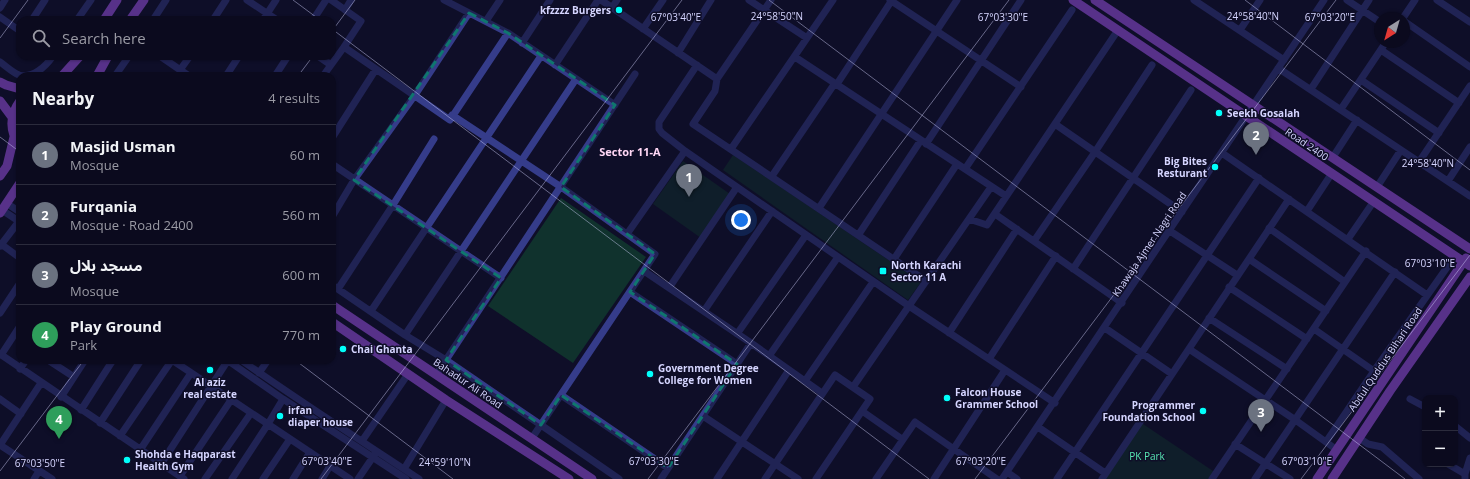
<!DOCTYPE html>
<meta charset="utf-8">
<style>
body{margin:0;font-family:"Open Sans","Noto Sans Arabic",sans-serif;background:#19182b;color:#f1f3f6}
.controls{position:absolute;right:12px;bottom:12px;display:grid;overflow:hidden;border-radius:8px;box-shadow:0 1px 3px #0004}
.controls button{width:36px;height:36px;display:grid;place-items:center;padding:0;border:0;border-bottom:1px solid #2b2b3c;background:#0b0a1e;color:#f1f3f6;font:20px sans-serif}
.compass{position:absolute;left:1374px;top:12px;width:36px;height:36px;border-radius:50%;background:#0b0a1e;box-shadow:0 1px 3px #0004;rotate:217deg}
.you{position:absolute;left:741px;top:220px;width:14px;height:14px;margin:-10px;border:3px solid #fff;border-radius:50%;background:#1a73e8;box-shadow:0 0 0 6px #1a73e833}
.badge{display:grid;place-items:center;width:26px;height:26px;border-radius:50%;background:#7c3aed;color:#fff;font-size:13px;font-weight:700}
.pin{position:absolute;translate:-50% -33px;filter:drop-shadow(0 1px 2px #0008)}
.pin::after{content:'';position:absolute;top:21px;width:14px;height:12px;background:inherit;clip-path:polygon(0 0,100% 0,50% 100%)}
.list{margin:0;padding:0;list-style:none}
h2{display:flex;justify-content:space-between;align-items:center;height:52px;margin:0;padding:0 16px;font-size:17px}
h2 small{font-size:13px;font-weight:400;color:#9a9aa4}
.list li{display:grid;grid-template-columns:26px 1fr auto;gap:12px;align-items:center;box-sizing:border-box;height:60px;padding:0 16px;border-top:1px solid #2b2b3c}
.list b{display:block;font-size:15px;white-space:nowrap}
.list p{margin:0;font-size:13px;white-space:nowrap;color:#9a9aa4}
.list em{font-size:13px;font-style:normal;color:#9a9aa4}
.icon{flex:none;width:22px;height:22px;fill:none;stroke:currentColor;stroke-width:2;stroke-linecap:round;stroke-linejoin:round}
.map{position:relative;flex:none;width:1470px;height:479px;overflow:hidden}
.search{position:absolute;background:#0b0a1e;box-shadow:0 1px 3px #0004;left:16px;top:16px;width:320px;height:44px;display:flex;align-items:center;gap:10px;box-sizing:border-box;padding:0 14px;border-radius:12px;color:#9a9aa4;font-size:15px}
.panel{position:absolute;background:#0b0a1e;box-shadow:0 1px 3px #0004;left:16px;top:72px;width:320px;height:292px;border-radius:12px}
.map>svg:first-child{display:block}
.green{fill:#10322d}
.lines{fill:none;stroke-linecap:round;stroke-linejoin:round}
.minor{stroke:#353c8a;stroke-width:7}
.major{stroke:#af5cff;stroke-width:9}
.marked{fill:none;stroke:#0f766e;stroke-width:3;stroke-dasharray:8 5;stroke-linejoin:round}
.ticks{fill:none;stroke:#d5d5ff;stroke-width:1;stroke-opacity:0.45}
.poi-dot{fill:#01fffb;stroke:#0f0e28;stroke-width:1.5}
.labels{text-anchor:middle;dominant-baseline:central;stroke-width:3;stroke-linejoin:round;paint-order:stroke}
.poi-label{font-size:10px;font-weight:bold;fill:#d5d5ff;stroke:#0f0e28;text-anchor:start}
.street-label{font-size:10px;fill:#d5d5ff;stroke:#0f0e28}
.park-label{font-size:10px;fill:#57e8b3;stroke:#0f0e28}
.neighbourhood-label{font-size:11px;font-weight:bold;fill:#ffd7f5;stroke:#0f0e28}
.ticks-label{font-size:10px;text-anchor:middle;fill:#d5d5ff;stroke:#0f0e28;stroke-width:3;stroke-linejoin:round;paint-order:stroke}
</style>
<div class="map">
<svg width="1470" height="479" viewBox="0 0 1470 479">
<rect width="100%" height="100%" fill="#0f0e28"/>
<path class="green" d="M733,155L921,282L908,300L723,170Z
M683,161L730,194L701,238L653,204Z
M561,198L646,257L573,363L488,306Z
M1140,422L1216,473L1212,479H1102Z"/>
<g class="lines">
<path class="minor" d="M247,0L277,20
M331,0L361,21L344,47L450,120L508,33
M444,0L508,33L615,105
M601,0L717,79
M749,0L807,38
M771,0L717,79L715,91L693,124L926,281
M890,0L1021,87
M1194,0L1284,60
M1347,0L1380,22
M1437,0L1470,22
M0,8L5,0
M612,8L617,0
M345,10L351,0
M0,17L20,31
M1403,18L1415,0
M32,20L45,0
M77,20L91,0
M153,20L166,0
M213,20L226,0
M263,20L276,0
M313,20L326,0
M486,21L500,0
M1404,21L1470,67
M643,29L663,0
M1240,30L1260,0
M522,43L550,0
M1381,50L1459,103
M678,53L711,0
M160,56L189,76
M318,56L331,65
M795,57L1006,196
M0,62C6,66 12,72 19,75C33,79 46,66 53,56
M555,65L598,0
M697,65L659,122V129L662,133L685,151L909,306L1055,403
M1278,68L1470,196
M180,70L190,56
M115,76L129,56
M226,76L239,56
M275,76L288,56
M323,76L344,47
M1361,80L1439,133
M837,84L892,0
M1311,89L1369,0
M1341,109L1386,42
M452,115L561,187L655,254L532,438
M1055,124L1182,212
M332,138L376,69
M926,144L1021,0
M731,149L833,0
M1222,153L1427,295
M1333,157L1357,120
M1419,162L1470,86
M332,164L501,278
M965,169L1072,10
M772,176L835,83
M1448,181L1470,147
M1377,187L1401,150
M6,203L20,212
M819,208L957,0
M2,210L20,222
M1307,211L1332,173
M995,214L1122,303
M332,217L354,180L415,95L469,13
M969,219L987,225L1118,30
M1269,228L1345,282
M1170,231L1237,275
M627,234L685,151
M859,234L921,140
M1348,239L1374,201
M1034,241L1095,152L1152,65
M1,244L20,258
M0,246L20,220
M894,259L957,164
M1249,259L1326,311
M1073,269L1191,90
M644,271L751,343L822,393
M332,285L405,335L446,360L541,425L619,479
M1229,287L1307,339
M669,288L737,187
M338,289L393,205L434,139
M630,292L737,364
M371,311L541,56
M704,311L772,211
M0,313L20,283
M1209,318L1287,369
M1105,328L1172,374
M1314,329L1374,371
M949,333L1017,229
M737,334L806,235
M405,335L576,79
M1189,349L1294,419L1337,450
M0,354L184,479
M1,355L20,326
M769,356L838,257
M989,359L1056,256
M48,360L74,377
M172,360L350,479
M227,360L283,399L406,479
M241,360C299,401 360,440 419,479
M20,369L26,360
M259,373L268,360
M436,375L635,74
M805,381L873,282
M853,387L991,187
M561,395L668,468
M61,397L85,360
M0,399L21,414
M1410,399L1425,407
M81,410L113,360
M862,411L902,439
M703,416L798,479
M100,423L141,360
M1455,426L1470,438
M1038,427L1105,473
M120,436L172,360
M1359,438L1368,444L1382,447L1419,479
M362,441L408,374
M1326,442L1374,371L1455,256
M1235,444L1290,479
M0,445L41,383
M0,445L52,479
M140,450L191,373
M161,464L228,360
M1448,464L1465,474
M404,469L446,400
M1007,472L1017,479
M180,476L231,400
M34,479L39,471
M205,479L251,413
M232,479L268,424L283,399
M263,479L290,439
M293,479L310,452
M322,479L330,466
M358,479L375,454
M661,479L751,343
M717,479L789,370
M765,479L835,375L870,399L816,479
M876,479L915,422L997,479
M934,479L1005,370
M1002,479L1324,0
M1057,479L1259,178
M1102,479L1289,199
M1212,479L1366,251
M1255,479L1395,272
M1465,479V474L1470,458"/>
<path class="major" d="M1073,0L1470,266
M1095,0L1470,249
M104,20L117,0
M130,20L144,0
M62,76L80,56
M97,76L108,56
M0,82L6,85L20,89
M0,101L12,117
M20,101C9,116 10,132 20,147
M0,176L7,166L14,137
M0,213L20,183
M332,305L592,479
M332,322L446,400L569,479
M1317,479L1466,258
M1332,479L1390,391L1470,277"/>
</g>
<path d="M0 0H1470V479H0ZM469,13L508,33L615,105L561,187L655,254L630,292L737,364L668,468L561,395L541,425L446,360L501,278L354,180Z" fill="#0f0e28" fill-opacity=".55" fill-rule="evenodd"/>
<path class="marked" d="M469,13L508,33L615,105L561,187L655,254L630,292L737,364L668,468L561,395L541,425L446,360L501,278L354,180Z"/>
<path class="ticks" d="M293,0L320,20M769,0L1405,479M1245,0L1470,170M332,29L929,479M332,31L355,0M0,38L28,0M298,76L313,56M0,137L20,152M295,360L453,479M0,471L84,360M321,479L682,0M648,479L1009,0M975,479L1336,0M1301,479L1470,255"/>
<g class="poi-dot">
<circle cx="619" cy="10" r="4"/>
<circle cx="1219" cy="113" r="4"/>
<circle cx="1215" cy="167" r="4"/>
<rect x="879" y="267" width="8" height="8" rx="2"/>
<circle cx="343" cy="349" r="4"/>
<circle cx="210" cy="370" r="4"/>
<circle cx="650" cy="374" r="4"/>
<circle cx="947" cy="398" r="4"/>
<circle cx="1203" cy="411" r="4"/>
<circle cx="280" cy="416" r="4"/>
<circle cx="127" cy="460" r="4"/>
</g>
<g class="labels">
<g class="poi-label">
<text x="611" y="10" text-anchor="end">kfzzzz Burgers</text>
<text x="1227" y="113">Seekh Gosalah</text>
<text x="1207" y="161" text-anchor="end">Big Bites<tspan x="1207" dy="12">Resturant</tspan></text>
<text x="891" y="265">North Karachi<tspan x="891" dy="12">Sector 11 A</tspan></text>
<text x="351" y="349">Chai Ghanta</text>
<text x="658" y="368">Government Degree<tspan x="658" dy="12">College for Women</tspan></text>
<text x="210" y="382" text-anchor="middle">Al aziz<tspan x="210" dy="12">real estate</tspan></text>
<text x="955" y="392">Falcon House<tspan x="955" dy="12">Grammer School</tspan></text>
<text x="1195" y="405" text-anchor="end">Programmer<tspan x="1195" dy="12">Foundation School</tspan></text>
<text x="288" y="410">irfan<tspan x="288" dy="12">diaper house</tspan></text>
<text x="135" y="454">Shohda e Haqparast<tspan x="135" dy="12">Health Gym</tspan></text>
</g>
<g class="street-label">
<text transform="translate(1307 144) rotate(34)">Road 2400</text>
<text transform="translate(1149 244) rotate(-56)">Khawaja Ajmer Nagri Road</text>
<text transform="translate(1385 359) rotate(-56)">Abdul Quddus Bihari Road</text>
<text transform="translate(468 383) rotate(34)">Bahadur Ali Road</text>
</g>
<g class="park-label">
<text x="1147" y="456">PK Park</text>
</g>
<g class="neighbourhood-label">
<text x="630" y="151">Sector 11-A</text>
</g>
</g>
<g class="ticks-label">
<text x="777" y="20">24°58'50"N</text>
<text x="1253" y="20">24°58'40"N</text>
<text x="676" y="21">67°03'40"E</text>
<text x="1003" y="21">67°03'30"E</text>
<text x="1330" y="21">67°03'20"E</text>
<text x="1428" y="167">24°58'40"N</text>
<text x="1430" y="267">67°03'10"E</text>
<text x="327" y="465">67°03'40"E</text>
<text x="654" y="465">67°03'30"E</text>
<text x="981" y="465">67°03'20"E</text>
<text x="1307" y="465">67°03'10"E</text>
<text x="445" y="466">24°59'10"N</text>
<text x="40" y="467">67°03'50"E</text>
</g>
</svg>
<div class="controls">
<button>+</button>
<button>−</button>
</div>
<svg class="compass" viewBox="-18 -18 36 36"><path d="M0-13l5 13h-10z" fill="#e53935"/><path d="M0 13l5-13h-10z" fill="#9a9aa4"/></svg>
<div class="you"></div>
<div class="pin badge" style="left:689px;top:197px;background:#6b7280">1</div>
<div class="pin badge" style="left:1256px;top:155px;background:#6b7280">2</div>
<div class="pin badge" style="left:1261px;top:432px;background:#6b7280">3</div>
<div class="pin badge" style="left:59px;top:439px;background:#2e9e5b">4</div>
<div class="search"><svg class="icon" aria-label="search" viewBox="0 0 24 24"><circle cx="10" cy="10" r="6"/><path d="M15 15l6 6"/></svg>Search here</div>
<section class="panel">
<h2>Nearby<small>4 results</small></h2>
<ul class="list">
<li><span class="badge" style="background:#6b7280">1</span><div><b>Masjid Usman</b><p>Mosque</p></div><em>60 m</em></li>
<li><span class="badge" style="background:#6b7280">2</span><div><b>Furqania</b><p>Mosque · Road 2400</p></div><em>560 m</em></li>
<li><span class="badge" style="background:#6b7280">3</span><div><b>مسجد بلال</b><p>Mosque</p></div><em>600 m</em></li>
<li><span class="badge" style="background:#2e9e5b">4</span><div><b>Play Ground</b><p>Park</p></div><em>770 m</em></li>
</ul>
</section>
</div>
